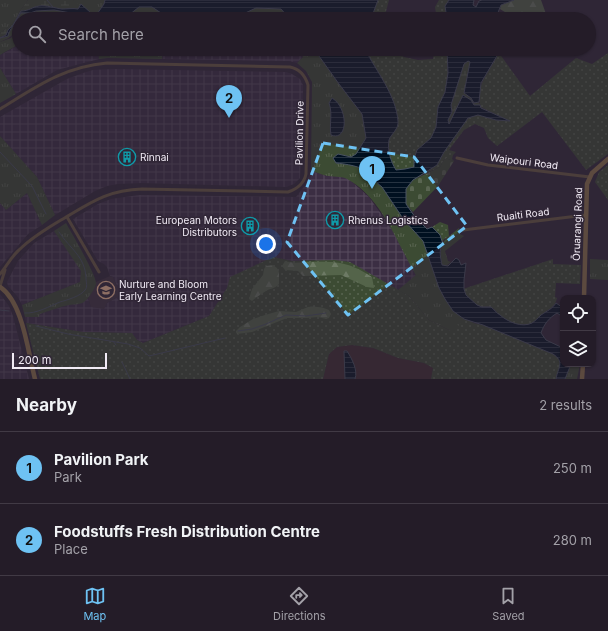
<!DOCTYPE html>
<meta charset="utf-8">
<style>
body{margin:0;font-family:Inter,sans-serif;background:#302934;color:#f1f3f6}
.controls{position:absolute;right:12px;bottom:12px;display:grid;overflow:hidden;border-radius:8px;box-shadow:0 1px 3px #0004}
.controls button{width:36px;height:36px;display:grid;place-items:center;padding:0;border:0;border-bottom:1px solid #413a45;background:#241c28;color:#f1f3f6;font:20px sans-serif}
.scale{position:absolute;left:12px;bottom:10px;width:95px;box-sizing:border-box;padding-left:4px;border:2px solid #f1ebf5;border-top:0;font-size:11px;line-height:14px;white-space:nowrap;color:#f1ebf5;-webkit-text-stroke:3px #302636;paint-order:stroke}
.you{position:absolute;left:266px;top:244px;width:14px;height:14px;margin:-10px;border:3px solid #fff;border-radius:50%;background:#1a73e8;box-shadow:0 0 0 6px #1a73e833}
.badge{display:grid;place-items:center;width:26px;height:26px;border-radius:50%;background:#6ec2f3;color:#111;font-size:13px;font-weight:700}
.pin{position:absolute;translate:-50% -33px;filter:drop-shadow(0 1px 2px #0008)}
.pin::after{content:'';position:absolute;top:21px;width:14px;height:12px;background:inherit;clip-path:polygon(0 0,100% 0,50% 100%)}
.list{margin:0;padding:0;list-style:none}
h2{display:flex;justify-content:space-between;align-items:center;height:52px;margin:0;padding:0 16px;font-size:17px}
h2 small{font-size:13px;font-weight:400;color:#a3a1a8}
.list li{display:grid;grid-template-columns:26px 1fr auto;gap:12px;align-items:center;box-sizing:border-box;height:72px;padding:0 16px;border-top:1px solid #413a45}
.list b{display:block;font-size:15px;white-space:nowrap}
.list p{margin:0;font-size:13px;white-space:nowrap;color:#a3a1a8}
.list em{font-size:13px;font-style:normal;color:#a3a1a8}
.icon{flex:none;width:22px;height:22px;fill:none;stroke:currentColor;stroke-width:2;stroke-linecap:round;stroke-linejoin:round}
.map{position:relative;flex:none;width:608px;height:379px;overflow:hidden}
.search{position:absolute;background:#241c28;box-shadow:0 1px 3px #0004;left:12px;right:12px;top:12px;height:44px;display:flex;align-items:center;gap:10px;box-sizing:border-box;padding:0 14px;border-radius:22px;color:#a3a1a8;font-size:15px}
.sheet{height:196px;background:#241c28}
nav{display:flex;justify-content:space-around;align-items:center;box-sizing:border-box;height:56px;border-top:1px solid #413a45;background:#241c28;font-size:11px;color:#a3a1a8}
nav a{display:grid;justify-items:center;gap:2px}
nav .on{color:#6ec2f3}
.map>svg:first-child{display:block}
.commercial{fill:#3f2c30}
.industrial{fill:url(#industrial-grid)}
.education{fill:#3e313e}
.grass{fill:url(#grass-dots)}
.forest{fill:url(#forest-firs)}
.wetland{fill:url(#wetland-marsh)}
.cemetery{fill:url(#cemetery-stones)}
.park{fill:url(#park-tufts)}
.water{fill:url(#water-rules);stroke:#485260}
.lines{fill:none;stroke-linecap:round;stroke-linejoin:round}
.stream{stroke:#485260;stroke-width:1}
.street{stroke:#6d5b40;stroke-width:3}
.secondary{stroke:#927549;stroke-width:4.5}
.marked{fill:none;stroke:#6ec2f3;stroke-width:3;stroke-dasharray:8 5;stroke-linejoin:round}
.labels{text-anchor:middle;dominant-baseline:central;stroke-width:3;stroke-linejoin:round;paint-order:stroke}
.street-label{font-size:10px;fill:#f1ebf5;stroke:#302636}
.poi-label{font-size:10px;fill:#f1ebf5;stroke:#302636;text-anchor:start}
</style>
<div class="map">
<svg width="608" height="379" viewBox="0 0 608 379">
<defs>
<pattern id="industrial-grid" width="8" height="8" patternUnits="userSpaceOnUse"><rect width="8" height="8" fill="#3b2e43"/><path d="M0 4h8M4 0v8" fill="none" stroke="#584c5f"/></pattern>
<pattern id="grass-dots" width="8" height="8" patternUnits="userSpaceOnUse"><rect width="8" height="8" fill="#3c4b33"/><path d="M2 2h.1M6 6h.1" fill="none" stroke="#596551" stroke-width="1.8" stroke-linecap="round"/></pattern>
<pattern id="forest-firs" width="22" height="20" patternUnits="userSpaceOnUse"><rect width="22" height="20" fill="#54644a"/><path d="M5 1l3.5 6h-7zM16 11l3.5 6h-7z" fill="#6d7a65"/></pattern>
<pattern id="wetland-marsh" width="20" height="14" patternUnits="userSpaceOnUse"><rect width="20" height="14" fill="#3c4b33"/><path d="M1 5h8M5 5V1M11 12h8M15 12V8" fill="none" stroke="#596551"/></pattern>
<pattern id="cemetery-stones" width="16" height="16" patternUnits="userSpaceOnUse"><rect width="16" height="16" fill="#3c4b33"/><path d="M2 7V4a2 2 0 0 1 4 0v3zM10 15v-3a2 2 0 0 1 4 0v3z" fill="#596551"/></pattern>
<pattern id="park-tufts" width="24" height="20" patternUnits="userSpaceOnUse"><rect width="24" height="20" fill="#3c4b33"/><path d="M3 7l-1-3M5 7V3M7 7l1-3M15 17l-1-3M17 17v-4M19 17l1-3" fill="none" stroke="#596551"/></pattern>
<pattern id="water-rules" width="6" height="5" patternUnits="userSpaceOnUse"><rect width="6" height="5" fill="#001020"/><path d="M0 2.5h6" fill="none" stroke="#263341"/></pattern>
</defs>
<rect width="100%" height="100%" fill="#302636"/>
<path class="commercial" d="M351,345L373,348L398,358L424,363L433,368L431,379H323L329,354L337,347Z"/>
<path class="industrial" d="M19,43V49H98L99,59L57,70L16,94L0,68V55L17,46Z
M163,49H300L303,57L297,63L289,61L162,59Z
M114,69L286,72L292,74L300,79L303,85V90L300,178L294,184L286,187L142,183L118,184L107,186L95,191L55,215L37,177L0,136V117L67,79L83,73L93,70Z
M311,171L327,176H341L349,179L369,197L394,232L416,276L398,290L314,260L292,261L273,257L229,284L227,288L209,316L143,343L137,340L132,333L83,332L26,323L25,317H39V314L71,304L83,302L88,298L91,307L107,303L121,295L113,277L110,276L107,267L104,264L98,261L73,219L98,204L111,199L139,195L296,197L306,184Z
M27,193L42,225L28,234L0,267V203L6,210Z
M54,231L82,271L80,282L22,305L18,297L8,286L7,282L18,261L34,243Z
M0,294L9,306L13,316L29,379H0Z"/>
<path class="education" d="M110,276L113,277L121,295L107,303L104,309L91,307L88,298L96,285V282Z"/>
<path class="grass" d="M378,0H389L384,19H371Z
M439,0H449L445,6L447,19H437L435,7Z
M314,49L368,172L473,323L483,325L553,354L558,358L561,363L556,379H431L433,368L424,363L398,358L373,348L352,345L337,347L329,354L323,379H40L26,323L83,332L132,333L137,340L143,343L209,316L227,288L230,277L273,257L292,261L335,260L350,262L409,296L429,320L451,331C439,313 428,295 417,277C397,244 380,191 341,176Z
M365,49H390L404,57L418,60L433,59L435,49H447L448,73L445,92L438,107L436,127L431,138L417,150L414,159V167L405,169L396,170C391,161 387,150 389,140C391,134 399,129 398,121C396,95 376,71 365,49Z
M499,53L530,96L576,58L592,64L608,53V154L586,170L542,112L497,146L488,138L484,128L475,124L464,130L449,150L456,152L453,155L452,159L454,161L445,158L440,167L424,174L437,165L444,152L468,118L478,115L496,120L509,121L481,107C474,86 490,71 499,53Z
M608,165V200L595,182L599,172Z
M440,222L448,225L449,236L443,240V244L440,235L432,227Z
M553,259V264L581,265L580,284L556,283L555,297L557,298C555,307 550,308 544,313C540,316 536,321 532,323C522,328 509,322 500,316C498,314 496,311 494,309C490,306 487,307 482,307C474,307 466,296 463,289Z"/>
<path class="forest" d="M514,0H541L546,14L544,19H521L527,13L509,18L508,14L500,9L501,5Z
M285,261C293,264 302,262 310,262C337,261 349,262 372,277L374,288L367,287L341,275L303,276L298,271L285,270L282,266Z
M273,265L277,268L279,272V284C275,289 271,288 266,291C261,294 257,297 252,301L249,299L252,289L263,275L264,269L266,266Z
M308,307C315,306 324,307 329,310L331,314L329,318L326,319L318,317L307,318H287L252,332L237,334L236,331L240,327L253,319L265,315L279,311L296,312Z"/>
<path class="wetland" d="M28,0H73L81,4L78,9C73,9 67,9 62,9C54,8 47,5 39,6C32,7 29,11 21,11C18,15 17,20 14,24C10,28 8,30 6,35L0,37V33L14,23L19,12Z
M21,13H30L25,19H19C19,32 12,37 0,42V38L8,36V32L17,22Z
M468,61L470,62L464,93L471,98L474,103L479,102L480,105H474L472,104L459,102L458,107L449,125L448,120L452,112L451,105L464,64Z"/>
<path class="cemetery" d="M445,158L454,161L438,186L413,212L406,204V189L413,180L440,167Z"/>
<path class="park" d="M0,0H28L19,12L14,23L0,33Z
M73,0H105L104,4L97,14L91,13Z
M138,7H152L170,19H124Z
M256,8L281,9L290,19H241L243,14Z
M54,10L71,13L76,19H25C34,9 41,10 54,10Z
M19,26C19,50 19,43 0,55V42L11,38Z
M98,49H163L162,59L108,58L99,59Z
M300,49H314L339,84L362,114L366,138L356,154L351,157L338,154L336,163C345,164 362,166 369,173C374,178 376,183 382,187L404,220L423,241L435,277L445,299L453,311L464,319L453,332L429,320L409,296L398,290L416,275C401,245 380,197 349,180C343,176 336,177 328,176C322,175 316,172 311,171L312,82L306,71L297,63L303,57Z
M0,68L16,94L0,103Z
M0,136L37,177L55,215L42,225L27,193L6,210L0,203Z
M66,223C71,232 97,276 96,284C95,289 88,299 84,302C79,305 75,304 69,305C59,307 49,311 40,314L39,317H25L22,305L80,282L81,271L54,231Z
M459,228L458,232L460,234L464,236L445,251L448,261L451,262L446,266L442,265C439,242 442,242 459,228Z
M590,259L608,260V280L590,279Z
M571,364H580L577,379H565Z"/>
<path class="water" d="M105,0H378L371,19H290L281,9L256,8L243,14L241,19H170L152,7H139L124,19H76L71,13L54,10L36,11L30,13H21C18,18 8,32 8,36L0,38L6,35L8,30L13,25L21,11C29,11 32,7 39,6C47,5 54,8 62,9C67,9 73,8 78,9L81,4L91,13L97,14L104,4Z
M449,0H474L473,5L476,7L479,1L482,0H514L501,5L497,15L500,19H447L445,6Z
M314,49H365C376,71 396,95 398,121C399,129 391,134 389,140C387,150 391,162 396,170L405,169L414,167V159L417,150L431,138L436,127L438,107L445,92L448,73L447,49H501L481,83L479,102L474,103L471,98L464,93L470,62L468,61L464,64L451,105L452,112L448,120L449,124L463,95L471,100L474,105H480L481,108L510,121L496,120L478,115L468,118L444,152L437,165L413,180L409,185L406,189V204L415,217L427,229L432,227L440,235L443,244C438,249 441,259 442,265L448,266L456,258L459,260L461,265L466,263L464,280V289L466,295L477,305L482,307H491C494,309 496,313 500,315C508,322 522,328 532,323C535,321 538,318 541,315C547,311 552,309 556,303L563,308V317L557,313C549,318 544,324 541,333L546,340L563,348V364H571L565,379H556C558,367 565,362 553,354L483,325L464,319L453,311L445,299L439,288L423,241L404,220L382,187C376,183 374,178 369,173C362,166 345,164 336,163L333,158L338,154L351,157L356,154L366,138L362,114L339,84Z
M332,98C348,107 349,142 331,135C329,124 333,114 329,103Z
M344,351H347C352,359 358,370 355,379H345Z"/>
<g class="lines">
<path class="stream" d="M47,0L53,7
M0,152L32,186L46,214
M0,310L9,311
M25,313C36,314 50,306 60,302C67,300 81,296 85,290C88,287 86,282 86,278C85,256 70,249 59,232
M36,326L68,334L128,344L140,348L149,356L225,338
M238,331L252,329L266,324L286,315L306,316L326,313
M113,341L116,345
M122,362L130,379"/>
<path class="street" d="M0,109C36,87 63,67 107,63L290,67C300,69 305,75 308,85L306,174C304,184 297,189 288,192L142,189C107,190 90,203 61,220C46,229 31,238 19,250C11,257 7,266 0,274
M457,158L488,165L590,177
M67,217L99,272
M463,230L586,215
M0,286L5,270"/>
<path class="secondary" d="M0,287C23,302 28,353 35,379
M584,298L587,184L592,173L608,159
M582,379L583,364"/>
</g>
<path d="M0 0H608V379H0ZM323,143L414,157L467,226L348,315L287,242Z" fill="#302636" fill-opacity=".55" fill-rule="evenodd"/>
<path class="marked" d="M323,143L414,157L467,226L348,315L287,242Z"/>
<defs>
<symbol id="building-ring" viewBox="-11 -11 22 22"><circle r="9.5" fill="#302636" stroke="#0f9aa8" stroke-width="1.5"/><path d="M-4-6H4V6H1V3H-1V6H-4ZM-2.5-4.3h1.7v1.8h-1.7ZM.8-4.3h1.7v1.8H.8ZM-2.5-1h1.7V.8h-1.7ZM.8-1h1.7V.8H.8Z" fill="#0f9aa8"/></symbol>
<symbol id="school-ring" viewBox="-11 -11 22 22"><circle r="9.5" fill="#302636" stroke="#8d6e63" stroke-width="1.5"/><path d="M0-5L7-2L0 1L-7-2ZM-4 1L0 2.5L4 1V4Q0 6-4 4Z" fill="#8d6e63"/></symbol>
</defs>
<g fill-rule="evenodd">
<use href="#building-ring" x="117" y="147" width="20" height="20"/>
<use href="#building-ring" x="325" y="210" width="20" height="20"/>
<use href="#building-ring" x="240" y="216" width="20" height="20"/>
<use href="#school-ring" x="96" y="280" width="20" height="20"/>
</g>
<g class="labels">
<g class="street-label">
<text transform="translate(299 133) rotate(-89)">Pavilion Drive</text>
<text transform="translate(524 161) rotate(7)">Waipouri Road</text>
<text transform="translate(523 214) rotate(-7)">Ruaiti Road</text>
<text transform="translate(577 224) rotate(-88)">Ōruarangi Road</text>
</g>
<g class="poi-label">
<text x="140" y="157">Rinnai</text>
<text x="237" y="220" text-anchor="end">European Motors<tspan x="237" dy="12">Distributors</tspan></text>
<text x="348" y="220">Rhenus Logistics</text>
<text x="119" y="284">Nurture and Bloom<tspan x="119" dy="12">Early Learning Centre</tspan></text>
</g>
</g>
</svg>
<div class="controls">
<button><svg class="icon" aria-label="locate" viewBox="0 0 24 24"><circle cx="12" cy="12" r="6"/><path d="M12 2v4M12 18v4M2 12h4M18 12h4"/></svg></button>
<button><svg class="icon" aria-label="layers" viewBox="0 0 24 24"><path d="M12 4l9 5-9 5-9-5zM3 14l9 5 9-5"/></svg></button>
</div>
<div class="scale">200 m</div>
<div class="you"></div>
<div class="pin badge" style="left:372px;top:189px">1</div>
<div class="pin badge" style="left:229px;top:118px">2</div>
<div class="search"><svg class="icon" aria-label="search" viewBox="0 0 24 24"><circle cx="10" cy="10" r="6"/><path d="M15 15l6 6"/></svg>Search here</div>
</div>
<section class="sheet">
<h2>Nearby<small>2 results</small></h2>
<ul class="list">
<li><span class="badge">1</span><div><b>Pavilion Park</b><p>Park</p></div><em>250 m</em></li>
<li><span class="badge">2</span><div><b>Foodstuffs Fresh Distribution Centre</b><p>Place</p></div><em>280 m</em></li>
</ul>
</section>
<nav>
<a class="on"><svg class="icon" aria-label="map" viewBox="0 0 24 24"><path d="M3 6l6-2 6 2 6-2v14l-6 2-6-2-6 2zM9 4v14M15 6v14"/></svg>Map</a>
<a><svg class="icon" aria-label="directions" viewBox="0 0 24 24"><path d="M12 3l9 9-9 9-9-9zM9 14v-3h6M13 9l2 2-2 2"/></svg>Directions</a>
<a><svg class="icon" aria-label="saved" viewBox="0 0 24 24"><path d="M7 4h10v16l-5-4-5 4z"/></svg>Saved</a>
</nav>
